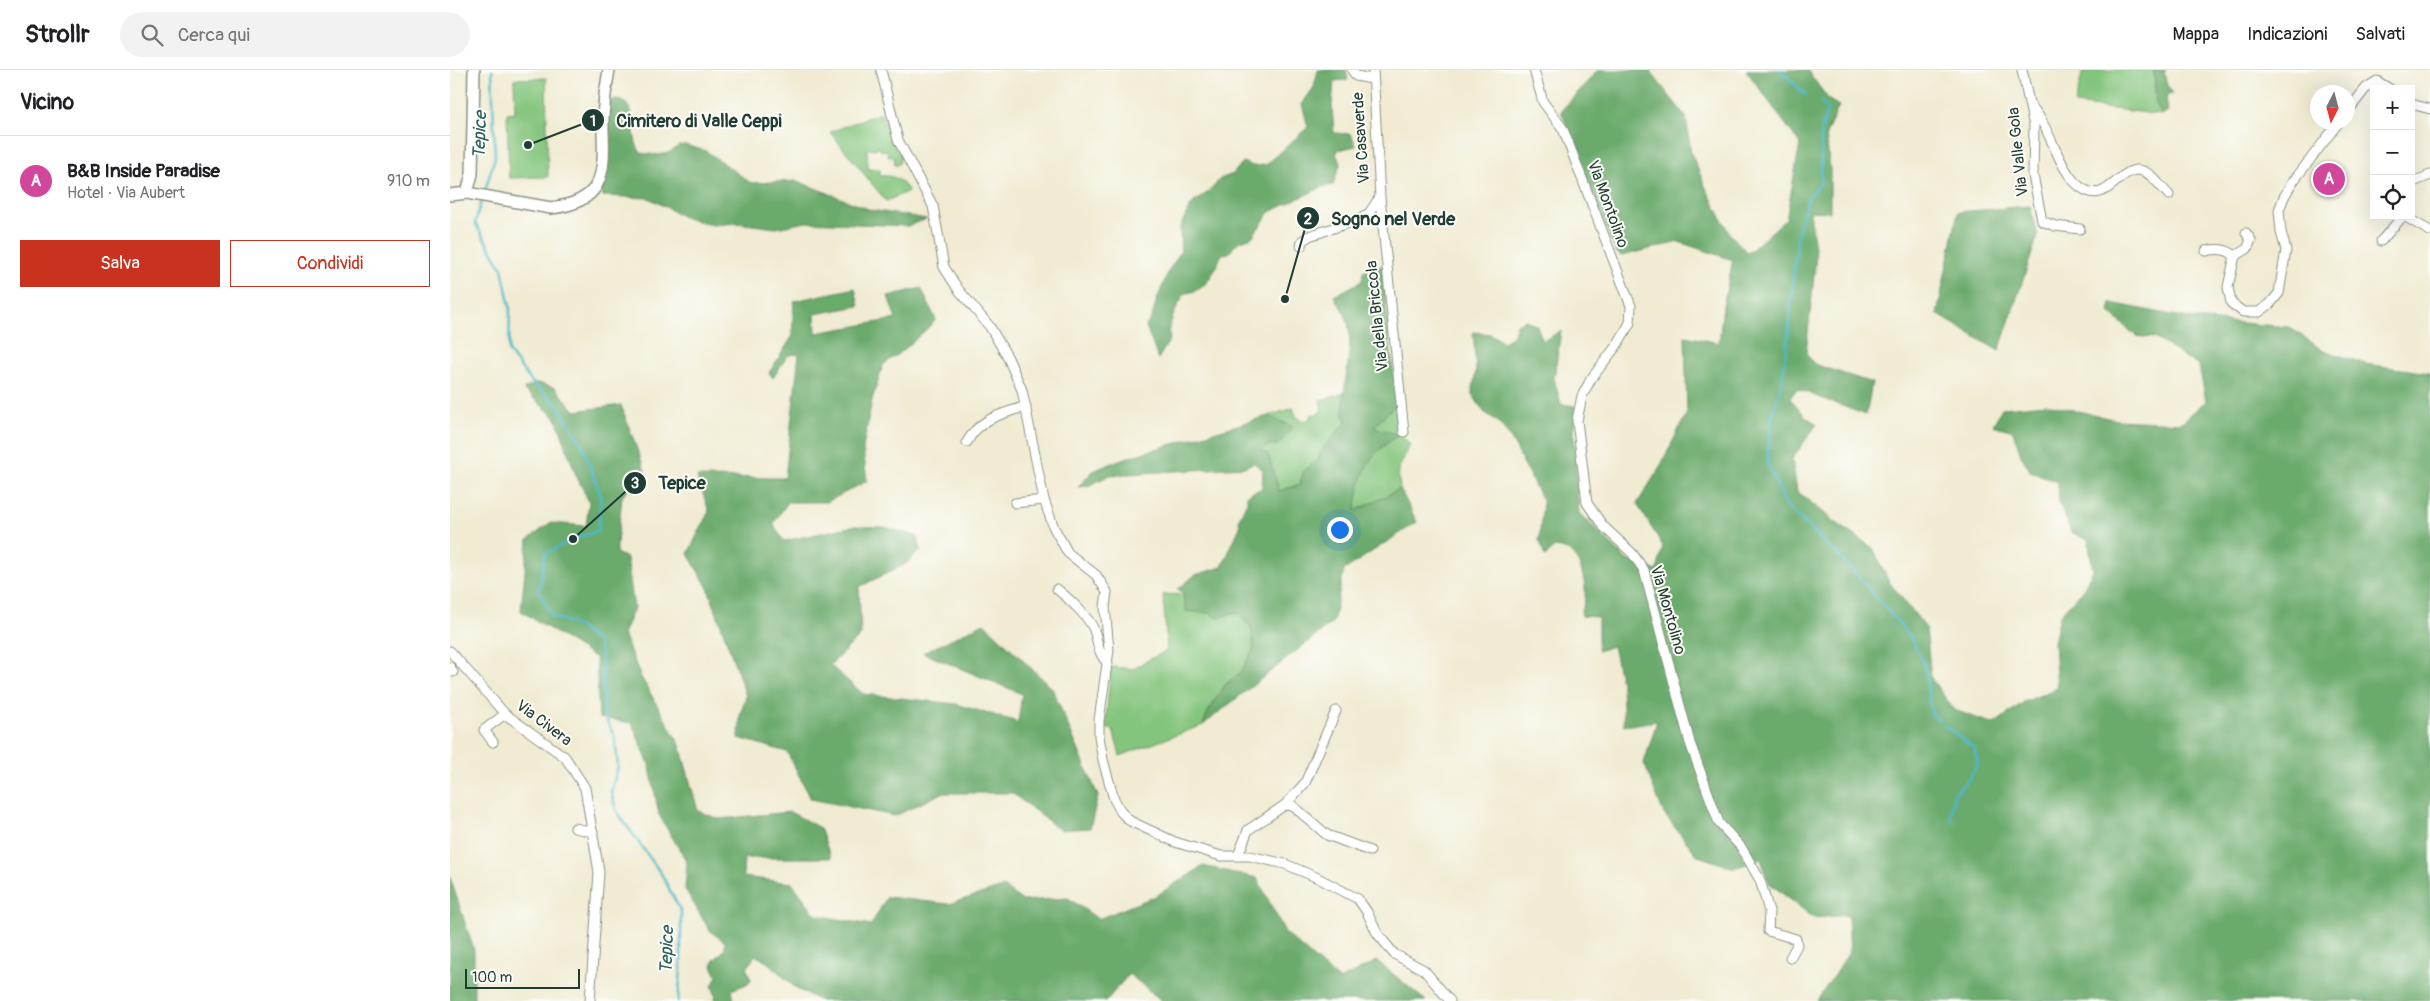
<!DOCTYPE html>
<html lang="it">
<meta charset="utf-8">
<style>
body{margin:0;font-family:Pangolin,sans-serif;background:#f2f2f2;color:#202124}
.controls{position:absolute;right:15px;top:15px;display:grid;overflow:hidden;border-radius:0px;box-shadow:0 5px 20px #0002}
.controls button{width:45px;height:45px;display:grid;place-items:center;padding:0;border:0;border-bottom:1px solid #e0e0e0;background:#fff;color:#202124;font:25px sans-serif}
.compass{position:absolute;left:1860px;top:15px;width:45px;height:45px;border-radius:50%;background:#fff;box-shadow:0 5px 20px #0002;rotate:186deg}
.scale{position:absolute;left:15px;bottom:12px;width:115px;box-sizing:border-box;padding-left:5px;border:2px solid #1f3d34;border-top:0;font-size:14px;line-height:18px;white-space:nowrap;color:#1f3d34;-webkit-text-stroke:4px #fdfcf7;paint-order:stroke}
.you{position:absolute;left:889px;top:459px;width:18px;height:18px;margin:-12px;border:4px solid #fff;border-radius:50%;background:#1a73e8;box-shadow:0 0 0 8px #1a73e833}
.badge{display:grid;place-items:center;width:32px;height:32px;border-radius:50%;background:#c8321e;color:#fff;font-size:16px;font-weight:700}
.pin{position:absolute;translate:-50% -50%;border:2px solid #fff;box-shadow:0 1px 5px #0006}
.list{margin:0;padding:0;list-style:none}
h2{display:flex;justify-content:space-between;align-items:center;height:65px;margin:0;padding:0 20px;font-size:21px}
h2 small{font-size:16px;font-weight:400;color:#757577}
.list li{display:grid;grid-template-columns:32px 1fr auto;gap:15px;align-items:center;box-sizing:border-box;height:90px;padding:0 20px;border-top:1px solid #e0e0e0}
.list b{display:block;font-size:19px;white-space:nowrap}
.list p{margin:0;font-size:16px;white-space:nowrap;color:#757577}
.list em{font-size:16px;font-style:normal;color:#757577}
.actions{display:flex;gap:10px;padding:15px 20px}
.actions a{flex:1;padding:11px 0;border:1px solid #c8321e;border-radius:0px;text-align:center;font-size:18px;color:#c8321e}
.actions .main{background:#c8321e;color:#fff}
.icon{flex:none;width:28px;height:28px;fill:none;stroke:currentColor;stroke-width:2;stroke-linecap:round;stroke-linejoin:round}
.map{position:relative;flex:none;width:1980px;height:931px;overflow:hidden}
header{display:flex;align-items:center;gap:30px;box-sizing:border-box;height:70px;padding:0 25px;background:#fff;border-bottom:1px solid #e0e0e0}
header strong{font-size:24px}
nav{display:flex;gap:28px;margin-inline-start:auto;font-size:18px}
.search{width:350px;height:45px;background:#f2f2f2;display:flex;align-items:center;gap:12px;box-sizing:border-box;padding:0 18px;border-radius:28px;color:#757577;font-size:19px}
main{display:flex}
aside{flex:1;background:#fff}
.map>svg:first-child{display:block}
.green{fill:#84c57d;stroke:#528158}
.forest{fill:#6baa6c;stroke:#457450}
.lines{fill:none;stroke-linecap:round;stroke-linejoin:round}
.stream{stroke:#4db8c9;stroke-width:2.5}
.minor-casing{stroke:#889483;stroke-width:11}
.tertiary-casing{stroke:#889483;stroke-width:14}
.minor{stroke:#fff;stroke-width:9}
.tertiary{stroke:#fff;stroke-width:11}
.labels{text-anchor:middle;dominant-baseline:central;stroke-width:4;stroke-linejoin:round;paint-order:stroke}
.street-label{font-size:16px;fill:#1f3d34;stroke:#fdfcf7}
.water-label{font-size:18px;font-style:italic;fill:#2d6261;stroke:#fdfcf7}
.leader{fill:none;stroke:#1f3d34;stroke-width:2}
.callout-dot{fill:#1f3d34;stroke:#fdfcf7;stroke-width:2}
.mark-label{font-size:15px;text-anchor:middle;font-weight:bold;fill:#fff}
.callout-label{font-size:18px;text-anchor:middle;font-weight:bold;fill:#1f3d34;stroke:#fdfcf7;stroke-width:4;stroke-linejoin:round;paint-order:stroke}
</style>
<header>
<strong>Strollr</strong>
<div class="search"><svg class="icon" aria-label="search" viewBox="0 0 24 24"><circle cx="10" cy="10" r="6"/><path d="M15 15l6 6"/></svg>Cerca qui</div>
<nav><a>Mappa</a><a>Indicazioni</a><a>Salvati</a></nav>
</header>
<main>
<aside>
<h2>Vicino<small></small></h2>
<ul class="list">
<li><span class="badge" style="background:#d1479c">A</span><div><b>B&amp;B Inside Paradise</b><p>Hotel · Via Aubert</p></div><em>910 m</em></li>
</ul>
<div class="actions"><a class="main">Salva</a><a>Condividi</a></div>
</aside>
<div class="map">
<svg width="1980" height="931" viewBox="0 0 1980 931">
<rect width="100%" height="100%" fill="#fdfcf7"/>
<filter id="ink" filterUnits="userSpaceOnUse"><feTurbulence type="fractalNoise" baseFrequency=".02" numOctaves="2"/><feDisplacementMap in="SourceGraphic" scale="10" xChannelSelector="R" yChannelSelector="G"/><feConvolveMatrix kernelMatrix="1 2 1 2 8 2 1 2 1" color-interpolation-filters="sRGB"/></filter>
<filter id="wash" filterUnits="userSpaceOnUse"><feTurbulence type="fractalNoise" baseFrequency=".0096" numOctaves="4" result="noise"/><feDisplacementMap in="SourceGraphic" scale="20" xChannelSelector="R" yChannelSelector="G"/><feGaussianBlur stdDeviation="1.12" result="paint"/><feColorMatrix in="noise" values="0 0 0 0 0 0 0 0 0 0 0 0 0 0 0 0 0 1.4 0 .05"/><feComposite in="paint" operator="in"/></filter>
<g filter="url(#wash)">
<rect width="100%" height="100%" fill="#f0ebd2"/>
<path class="green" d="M1633,0H1704L1706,33L1712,45L1625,34Z
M96,8L98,107L59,108L57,43L65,42L64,9Z
M430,43L452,83L449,94L445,96L444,87H438L437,80L431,81V78L417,79L418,99H430V106C445,105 450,109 459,121L436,131L380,62Z
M895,323L893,341L896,352L870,382L869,390L854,400L850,414L829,421L818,384L811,381L843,357L818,346L843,338L846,346L852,351L858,350L862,344L866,345L872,340L870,330Z
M943,337H947L952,366L960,375L948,400L950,419L905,441C912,401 913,389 948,365L924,357Z
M733,524L736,541L760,543L767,547L786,542L801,556L804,578L791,602L777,613L768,626L758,642L753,655L670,686L663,660L655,658L661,597L684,599C694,590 705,588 717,580L713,525Z"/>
<path class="forest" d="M868,0H896L898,10L884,11L882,36L884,63L901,64L906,76L888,80L886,85L891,92L883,115L872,117L820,142L802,167L788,172L779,183L772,184C764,201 757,222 735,223C728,234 716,256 720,269L708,289L696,256L702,247L706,232L719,200L731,181L730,158L739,138L744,132L760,121L770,109L783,104L793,92L802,96L816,95L858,57L852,34L864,17Z
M1148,0H1199L1236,47L1241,83L1255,116L1279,163L1298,183L1336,149L1350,74L1296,0H1357L1379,30L1389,36L1376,64L1380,100V142L1360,141L1366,186L1356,283L1364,294L1422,313L1416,345L1347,319L1340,328L1356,347L1367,354L1342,389L1347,421L1385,452L1423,478L1439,512L1476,558L1481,608L1504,640L1544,654L1574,632L1607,618L1604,573L1610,545L1632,521L1643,500L1638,470L1621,462L1609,432L1608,412L1581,402L1572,387L1563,361L1543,355L1552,338L1597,334L1667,350L1731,353L1756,331L1749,296L1705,268L1686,266L1659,242L1661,233L1743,249L1839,257L1871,279L1915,294L1980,303V931H1367L1400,881L1398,845L1364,848L1319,813L1311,789L1284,798L1248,786L1214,744L1194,693L1207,651L1174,656L1172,617L1163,576L1148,581V547L1132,546L1131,540C1140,529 1133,498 1125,487C1120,479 1112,478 1104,477L1095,487L1089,470L1093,432L1063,372L1050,353L1034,342L1022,324L1026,300L1023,262L1040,264L1054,272L1064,264L1067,254L1076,250L1087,256L1093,271L1111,261L1104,309L1111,334L1125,336L1124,367L1129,443L1177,490L1207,501L1213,476L1187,434L1210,397L1237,343L1235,266L1269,273L1273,236L1283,190L1229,172L1171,186L1166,182L1111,41Z
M1704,0H1716L1714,3L1717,15L1723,24L1717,25L1716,35L1718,41L1712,45L1706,33Z
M165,29C190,31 178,66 191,83C204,85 218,87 228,76L235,75L256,81L301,113L347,111L421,140L477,149L458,156L356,152L326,158L287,153L263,155L236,148L199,128L153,126L151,119L154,112L159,31Z
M1580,136L1588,165L1549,281L1487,244L1508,142Z
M932,196L947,337H943L924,357L948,365C914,389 912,400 905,441L950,419L967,452L894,500L883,552L753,655L758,642L768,626L777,613L791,602L804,578L801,556L786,542L767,548L760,543L736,541L733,524L728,519L745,505L772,497L790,457L789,449L797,432V425L812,418L813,400L804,393L794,397L660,405L638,416L628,417L643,401L672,389L818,346L843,357L828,375H818L812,381L818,384L829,421L850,415L854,400L869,390L870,382L896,352C888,320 905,286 898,254C897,244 888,234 884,226L912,211L913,202Z
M405,218L409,236L365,244L366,263L446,249L438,226L471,218L486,250L455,279L433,295L422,330L413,378L417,411L377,432H338L323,454L334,471L404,456L434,457L467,466L471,480L454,495L409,517L411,565L380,595L413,624L506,634L568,652L572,624L473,583L534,553L602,618L648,726L640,758L610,760L562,723H492L445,746L361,729L337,682L289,668L290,646L296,626L258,518L238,484L259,441L247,407L335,408L349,284L338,285L323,308L319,303L342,267L344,231Z
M87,313L106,318L125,341L171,335L195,401L172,427L166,483L177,488L184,538L173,564L191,607L230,675L248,741L269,749L340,742L370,758L381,788H294L293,807L342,813L366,845L421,855L437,827L499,834L553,817L573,831L618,828L648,849L706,826L753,796L807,808L836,864L889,910L927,891L976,931H712L679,904L656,931H371L347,919L317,892L305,885L297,899L301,909L299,913L282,920L284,931H264L266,926L262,916L267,906L262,896L264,890L275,879V872L260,861L235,819L237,792L209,745L200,697L182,653L149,648L146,588L71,541L78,470L100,453L136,456L139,432L126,405L106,348L73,319Z
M0,807L24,880V931H0Z"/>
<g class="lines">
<path class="stream" d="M1330,0L1356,25
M1371,31L1377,39L1371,61V113L1358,127L1348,162L1338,267L1332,311L1322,346L1317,394L1336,435L1399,496L1460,566L1474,594L1481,643L1489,650
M34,124L45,87L42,0
M32,129L25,153L52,198L60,238L59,282L81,311L109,337L133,377L151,426L148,461L123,469L95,484L89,521L102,546L128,556L148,572L152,587L154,645L165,668L168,696L161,722L167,742L212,805L231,842V900L228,931
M1494,655L1524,678L1528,693L1519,709L1504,724L1500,749"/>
</g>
</g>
<g filter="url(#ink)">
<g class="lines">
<defs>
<path id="minor" d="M431,0L448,70L483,136L494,197L508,219L540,257L558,288L572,320L594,430L604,458L618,483L646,505L657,522L655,537L659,580L649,650V666L653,690L664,729L671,742L680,751L725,772L771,786H800L835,794L868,808L908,829L917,842L927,863L944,884L974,900L1000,931
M902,0L906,6L922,9
M1084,0L1093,32L1113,59L1181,236L1180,253L1167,275L1141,309L1132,326L1127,351L1137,433L1153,456L1182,483L1194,500L1240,673L1269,753L1291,777L1310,810L1319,841L1318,861L1346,869L1347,875L1340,888
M1572,0L1584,56L1583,105L1592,151L1605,156L1630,159
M1579,34C1601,56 1607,98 1629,116C1661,142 1671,83 1700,105C1707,111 1713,119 1719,125
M1961,34L1980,39
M1898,41L1916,18L1927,11L1940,19
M1961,113L1980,105
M930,127L954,362
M1954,146L1980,161
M1931,171L1953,146
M851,176L852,171L859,166L911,149L919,143L930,127L923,0
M1756,181C1766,179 1776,178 1785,186L1778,217L1781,233L1793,242H1809L1820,234L1829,223L1836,180L1831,162L1829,140L1834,127L1842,113L1889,52
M1785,186L1797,179L1801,170L1796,163
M517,372C531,347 551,345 576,336
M565,433L594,430
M607,519C618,528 639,547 644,560C648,572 648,585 658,593
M0,581L55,644L115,687L135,718L149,802L140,931
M0,597L3,602
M43,672L34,660L55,644
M835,735L855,713L886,641
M125,758L143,762
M788,786L798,760L835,735L843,736L877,765L920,781"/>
<path id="tertiary" d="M17,123L22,104L24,0
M0,125L17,123L101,138C118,136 139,130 147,114C157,95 152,67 153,46C154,30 156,15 159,0"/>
</defs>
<use href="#minor" class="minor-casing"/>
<use href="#tertiary" class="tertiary-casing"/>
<use href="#minor" class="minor"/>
<use href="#tertiary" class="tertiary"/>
</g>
</g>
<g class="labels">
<g class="street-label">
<text transform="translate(911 68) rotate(-94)">Via Casaverde</text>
<text transform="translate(1568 82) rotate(-96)">Via Valle Gola</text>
<text transform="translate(1158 134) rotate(70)">Via Montolino</text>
<text transform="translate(927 246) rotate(-96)">Via della Briccola</text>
<text transform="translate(1218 540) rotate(74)">Via Montolino</text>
<text transform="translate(94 653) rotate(37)">Via Civera</text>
</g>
<g class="water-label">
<text transform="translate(30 65) rotate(-88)">Tepice</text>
<text transform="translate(217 880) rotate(-88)">Tepice</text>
</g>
</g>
<path class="leader" d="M78 75L143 50M835 229L858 148M123 469L185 413"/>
<g class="callout-dot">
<circle cx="78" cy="75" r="5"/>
<circle cx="835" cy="229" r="5"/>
<circle cx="123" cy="469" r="5"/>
<circle cx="143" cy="50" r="12"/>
<circle cx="858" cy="148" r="12"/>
<circle cx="185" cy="413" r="12"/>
</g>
<g class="mark-label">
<text x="143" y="56">1</text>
<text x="858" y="154">2</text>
<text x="185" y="418">3</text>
</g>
<g class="callout-label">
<text x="249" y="57">Cimitero di Valle Ceppi</text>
<text x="943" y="155">Sogno nel Verde</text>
<text x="232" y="419">Tepice</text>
</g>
</svg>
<div class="controls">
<button>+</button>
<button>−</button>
<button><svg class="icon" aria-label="locate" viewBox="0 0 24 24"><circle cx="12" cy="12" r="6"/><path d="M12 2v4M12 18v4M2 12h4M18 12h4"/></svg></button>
</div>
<svg class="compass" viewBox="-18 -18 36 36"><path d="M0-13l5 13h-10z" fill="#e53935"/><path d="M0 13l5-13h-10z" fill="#757577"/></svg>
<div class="scale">100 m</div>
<div class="you"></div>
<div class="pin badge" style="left:1879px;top:109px;background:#d1479c">A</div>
</div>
</main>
